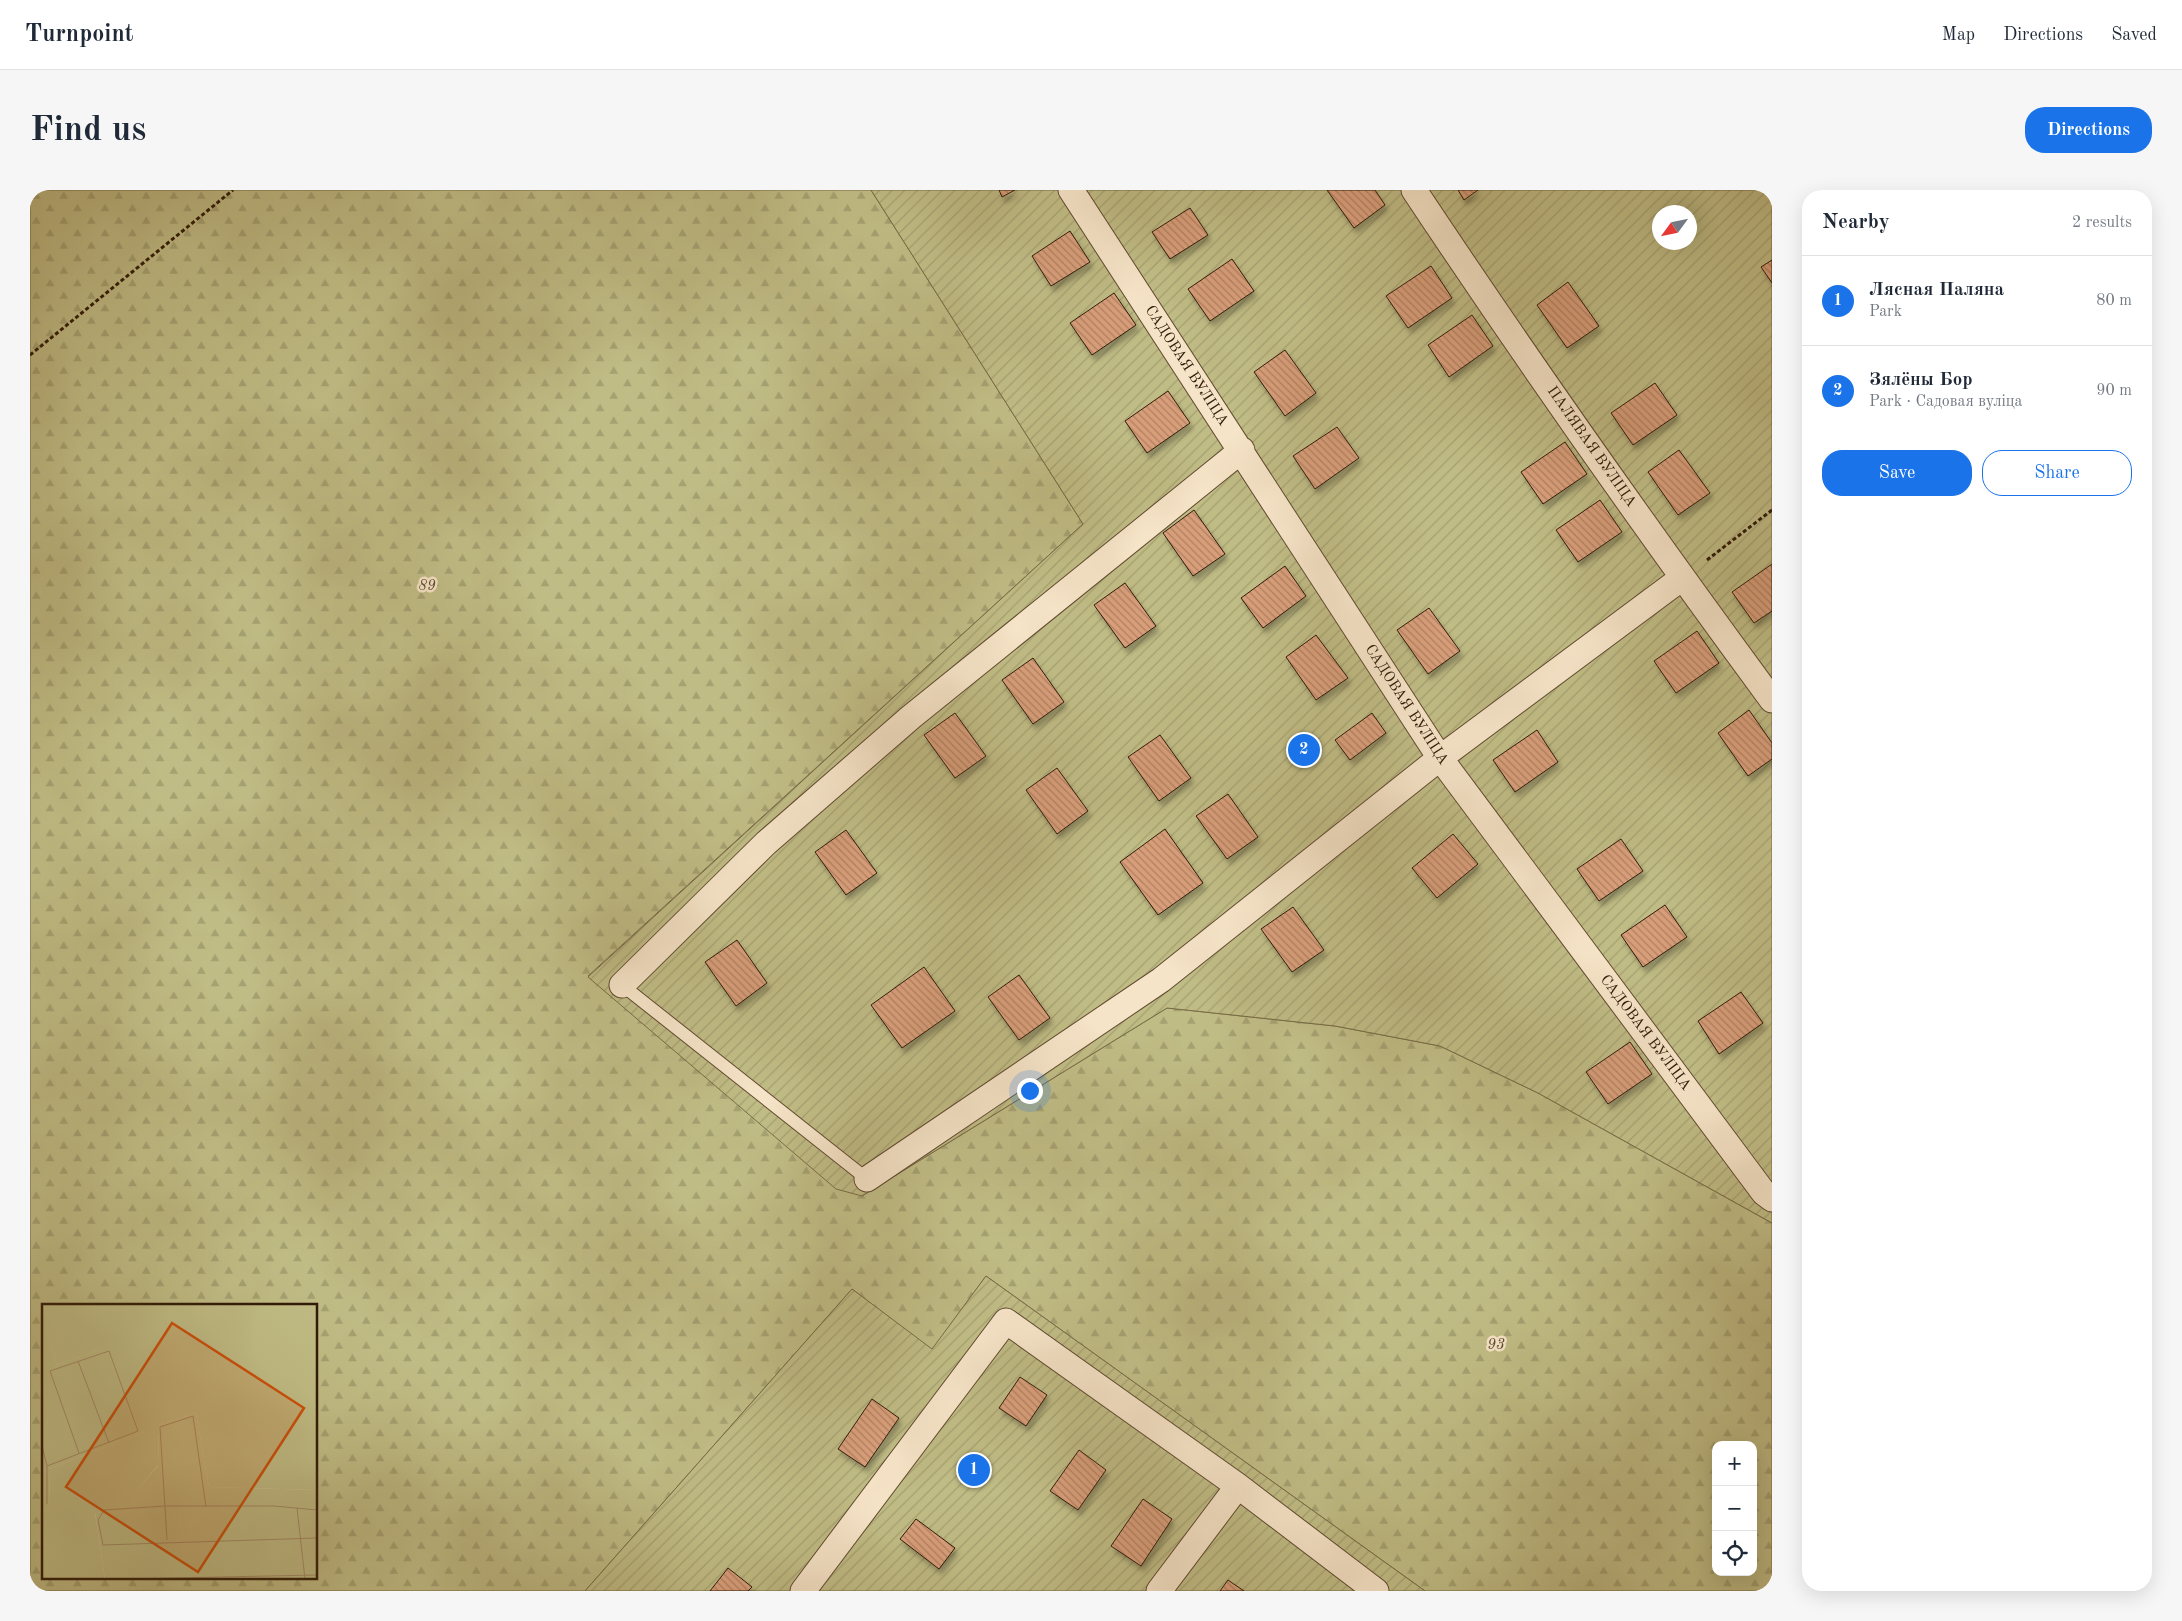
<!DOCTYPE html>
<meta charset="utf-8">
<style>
body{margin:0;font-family:"Old Standard TT",serif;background:#f6f6f7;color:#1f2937}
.controls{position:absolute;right:15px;bottom:15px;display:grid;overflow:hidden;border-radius:10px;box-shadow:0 5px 20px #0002}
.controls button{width:45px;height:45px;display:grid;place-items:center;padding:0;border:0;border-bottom:1px solid #e0e1e3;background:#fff;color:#1f2937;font:25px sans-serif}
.compass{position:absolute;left:1622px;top:15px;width:45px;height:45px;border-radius:50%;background:#fff;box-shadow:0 5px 20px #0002;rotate:237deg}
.you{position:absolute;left:999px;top:900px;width:18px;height:18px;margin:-12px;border:4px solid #fff;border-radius:50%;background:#1a73e8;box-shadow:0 0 0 8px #1a73e833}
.badge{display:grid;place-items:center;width:32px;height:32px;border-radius:50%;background:#1a73e8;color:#fff;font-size:16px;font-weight:700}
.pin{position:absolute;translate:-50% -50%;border:2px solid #fff;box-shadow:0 1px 5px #0006}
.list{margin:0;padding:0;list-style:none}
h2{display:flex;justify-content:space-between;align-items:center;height:65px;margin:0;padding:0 20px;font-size:21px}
h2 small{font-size:16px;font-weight:400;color:#747a83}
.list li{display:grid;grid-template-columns:32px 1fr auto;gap:15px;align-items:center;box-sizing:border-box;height:90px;padding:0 20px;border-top:1px solid #e0e1e3}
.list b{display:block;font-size:19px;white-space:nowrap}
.list p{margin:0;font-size:16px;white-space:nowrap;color:#747a83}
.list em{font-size:16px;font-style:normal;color:#747a83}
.actions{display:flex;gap:10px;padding:15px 20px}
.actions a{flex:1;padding:11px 0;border:1px solid #1a73e8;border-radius:20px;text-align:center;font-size:18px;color:#1a73e8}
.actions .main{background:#1a73e8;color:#fff}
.icon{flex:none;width:28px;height:28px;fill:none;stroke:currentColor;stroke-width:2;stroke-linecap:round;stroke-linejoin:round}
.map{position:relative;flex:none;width:1742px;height:1401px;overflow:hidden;border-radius:20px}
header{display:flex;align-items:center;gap:30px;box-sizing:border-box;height:70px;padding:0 25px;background:#fff;border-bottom:1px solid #e0e1e3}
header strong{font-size:24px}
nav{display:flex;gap:28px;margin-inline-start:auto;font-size:18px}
.intro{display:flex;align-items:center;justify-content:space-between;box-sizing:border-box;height:120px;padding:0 30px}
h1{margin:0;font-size:35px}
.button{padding:12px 22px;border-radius:20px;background:#1a73e8;color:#fff;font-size:18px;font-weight:700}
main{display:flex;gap:30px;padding:0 30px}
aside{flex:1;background:#fff;border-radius:20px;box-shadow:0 5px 20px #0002}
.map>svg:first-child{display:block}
.forest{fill:url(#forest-firs);stroke:#786c46;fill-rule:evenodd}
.garden{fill:url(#garden-furrows);stroke:#786c46;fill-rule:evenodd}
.building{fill:url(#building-back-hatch);stroke:#301b08;filter:url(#shadow)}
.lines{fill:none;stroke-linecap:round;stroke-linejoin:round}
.service-casing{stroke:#604a30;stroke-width:14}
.minor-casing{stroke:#604a30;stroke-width:27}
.path{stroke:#301b08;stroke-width:3;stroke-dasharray:4 2.5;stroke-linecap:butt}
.service{stroke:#f6e4c8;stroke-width:12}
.minor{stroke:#f6e4c8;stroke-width:25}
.labels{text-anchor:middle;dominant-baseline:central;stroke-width:5;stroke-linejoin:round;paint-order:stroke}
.street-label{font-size:15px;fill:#301b08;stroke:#f6e4c8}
.park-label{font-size:15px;font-style:italic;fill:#5b4b2e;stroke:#f6e4c8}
.inset-road{fill:none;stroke:#a48b69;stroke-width:1}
.view{fill:#cc500b;fill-opacity:0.15;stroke:#cc500b;stroke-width:2.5}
.inset-edge{fill:none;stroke:#301b08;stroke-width:2.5}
</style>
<header>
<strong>Turnpoint</strong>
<nav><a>Map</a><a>Directions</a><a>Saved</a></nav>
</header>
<div class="intro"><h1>Find us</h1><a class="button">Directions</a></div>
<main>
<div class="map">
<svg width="1742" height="1401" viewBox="0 0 1742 1401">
<defs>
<pattern id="forest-firs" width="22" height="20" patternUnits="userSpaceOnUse" patternTransform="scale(1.25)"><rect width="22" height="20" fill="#c0bc85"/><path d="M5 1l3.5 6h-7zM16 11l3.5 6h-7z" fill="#a5a171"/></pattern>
<pattern id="garden-furrows" width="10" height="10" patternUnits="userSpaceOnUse" patternTransform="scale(1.25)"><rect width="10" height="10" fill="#c0bc85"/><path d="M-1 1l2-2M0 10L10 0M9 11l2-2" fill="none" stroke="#a5a171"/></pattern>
<pattern id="building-back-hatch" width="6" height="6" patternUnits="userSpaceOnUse" patternTransform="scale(1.25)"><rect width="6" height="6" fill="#d89e7a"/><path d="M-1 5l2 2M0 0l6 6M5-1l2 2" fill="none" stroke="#b08062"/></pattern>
<filter id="shadow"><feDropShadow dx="3" dy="5.5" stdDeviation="2.5" flood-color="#0004"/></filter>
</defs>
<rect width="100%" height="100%" fill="#f1d5aa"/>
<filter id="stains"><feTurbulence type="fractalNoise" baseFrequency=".004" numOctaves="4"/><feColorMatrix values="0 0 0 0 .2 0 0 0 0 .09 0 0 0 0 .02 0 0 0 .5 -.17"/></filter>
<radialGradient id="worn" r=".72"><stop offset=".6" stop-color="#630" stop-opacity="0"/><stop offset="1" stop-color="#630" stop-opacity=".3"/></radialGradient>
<path class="forest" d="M0,0H841L1053,334L558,786L832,1006L1137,818L1305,836L1410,856L1508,903L1742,1033V1401H1395L956,1086L902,1160L822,1099L555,1401H0ZM14,1115H286V1387H14ZM1686,1255H1723V1382H1686Z"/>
<path class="garden" d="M841,0H1742V1033L1508,903L1410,856L1305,836L1137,818L832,1006L806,999L558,787L1053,334ZM1630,22H1660V52H1630Z
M956,1086L1395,1401H555L822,1099L902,1159Z"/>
<path class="building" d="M969,0H985L972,7Z
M1297,0H1345L1355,15L1324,38Z
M1428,0H1448L1434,10Z
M1160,18L1178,45L1140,69L1122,42Z
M1040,41L1060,72L1021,96L1002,66Z
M1202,69L1224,101L1180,131L1158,99Z
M1742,70V93L1731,77Z
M1401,76L1422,108L1378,138L1356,106Z
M1538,92L1569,136L1537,158L1507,115Z
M1084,103L1106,135L1062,165L1040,133Z
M1442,125L1463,156L1419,187L1398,155Z
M1255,160L1286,203L1255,226L1224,182Z
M1625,193L1647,225L1603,255L1581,223Z
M1138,201L1160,233L1117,263L1095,231Z
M1307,237L1329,268L1285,299L1263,266Z
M1535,252L1557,284L1513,314L1491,282Z
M1649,260L1680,303L1648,325L1618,282Z
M1570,310L1592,342L1548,372L1526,340Z
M1164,320L1195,364L1163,386L1133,343Z
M1742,374V421L1724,433L1702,402Z
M1255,376L1276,406L1233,438L1211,408Z
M1095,393L1126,436L1095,458L1064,415Z
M1399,418L1430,461L1398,484L1367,440Z
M1667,441L1689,473L1646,503L1624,471Z
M1286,445L1318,488L1286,510L1256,467Z
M1003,468L1034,512L1003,534L972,490Z
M1719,520L1742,553V569L1718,586L1688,543Z
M925,523L956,566L925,588L894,545Z
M1342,523L1356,543L1320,570L1305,550Z
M1507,540L1528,572L1485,602L1463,570Z
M1130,545L1161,588L1129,611L1098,567Z
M1027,578L1058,621L1027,644L996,600Z
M1198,604L1228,647L1197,669L1166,626Z
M1135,639L1173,693L1128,725L1090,672Z
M816,640L847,683L816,705L785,662Z
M1423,644L1448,674L1407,708L1382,678Z
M1591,649L1613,681L1569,711L1547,679Z
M1635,715L1657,747L1613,777L1591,745Z
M1263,717L1294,760L1262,782L1231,739Z
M707,750L737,793L706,816L675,772Z
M894,777L925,821L872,858L841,815Z
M989,785L1020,828L989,850L958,807Z
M1711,802L1733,833L1689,864L1668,831Z
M1600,852L1622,884L1578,914L1556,882Z
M990,1187L1017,1205L996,1236L969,1218Z
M842,1209L869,1228L835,1277L808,1259Z
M1049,1260L1076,1280L1048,1320L1020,1301Z
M1113,1309L1142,1329L1111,1376L1081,1356Z
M886,1329L925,1358L909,1379L870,1349Z
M698,1378L722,1397L718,1401H680Z
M1198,1390L1214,1401H1190Z"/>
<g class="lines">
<defs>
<path id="service" d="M592,795L837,989"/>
<path id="minor" d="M1041,0L1410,568L1734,1003L1742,1009
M1384,0C1499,173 1619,343 1742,510
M592,795L736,653L881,527L1212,260
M837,989L1131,790L1410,568L1652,388
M773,1401L976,1131L1208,1296L1346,1401
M1129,1401L1208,1296"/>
</defs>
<use href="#service" class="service-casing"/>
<use href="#minor" class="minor-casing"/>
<path class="path" d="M0,165L203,0
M1677,370L1742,320"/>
<use href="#service" class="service"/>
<use href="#minor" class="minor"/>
</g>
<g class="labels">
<g class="street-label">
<text transform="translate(1156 176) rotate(57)">САДОВАЯ ВУЛІЦА</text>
<text transform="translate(1561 257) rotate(55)">ПАЛЯВАЯ ВУЛІЦА</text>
<text transform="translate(1376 515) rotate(57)">САДОВАЯ ВУЛІЦА</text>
<text transform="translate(1615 843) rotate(53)">САДОВАЯ ВУЛІЦА</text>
</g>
<g class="park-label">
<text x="397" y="396">89</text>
<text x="1466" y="1155">93</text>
</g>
</g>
<g transform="translate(12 1114)">
<rect width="275" height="275" fill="#f1d5aa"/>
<path d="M0,0H275V186L167,183L154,109L117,121L116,161L96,185L53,209L63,275H0V208L8,205L7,165L102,128L55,46L15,61L7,37H0Z" fill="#c0bc85"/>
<path d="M85,31L109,115L98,118L102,128L7,165L8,205L0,208V37H7L15,61L55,46L56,40ZM154,109L167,183L275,186V275H63L53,208L96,185L116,162L117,121Z" fill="#c0bc85"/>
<path class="inset-road" d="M36,57L67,139M0,142L5,162V200M5,162L96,127L67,47L8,67L37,149M255,204L263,275M275,206L232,202H123L62,206L56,216L61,241L275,234M125,236L118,123L151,112L164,203M82,275L275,271"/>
<path class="view" d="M130,19L262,104L156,268L24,183Z"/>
<rect width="275" height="275" class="inset-edge"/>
</g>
<rect width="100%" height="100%" filter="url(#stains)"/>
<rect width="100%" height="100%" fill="url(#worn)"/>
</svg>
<div class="controls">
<button>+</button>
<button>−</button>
<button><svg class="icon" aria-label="locate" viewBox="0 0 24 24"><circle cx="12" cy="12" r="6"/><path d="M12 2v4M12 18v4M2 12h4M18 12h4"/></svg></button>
</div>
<svg class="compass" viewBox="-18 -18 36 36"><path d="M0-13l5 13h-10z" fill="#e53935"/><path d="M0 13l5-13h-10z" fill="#747a83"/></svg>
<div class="you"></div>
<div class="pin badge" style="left:944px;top:1280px">1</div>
<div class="pin badge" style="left:1274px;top:560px">2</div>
</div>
<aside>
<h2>Nearby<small>2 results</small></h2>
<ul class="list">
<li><span class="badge">1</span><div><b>Лясная Паляна</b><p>Park</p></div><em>80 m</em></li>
<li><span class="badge">2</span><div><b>Зялёны Бор</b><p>Park · Садовая вуліца</p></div><em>90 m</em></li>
</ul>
<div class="actions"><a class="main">Save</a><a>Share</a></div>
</aside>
</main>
